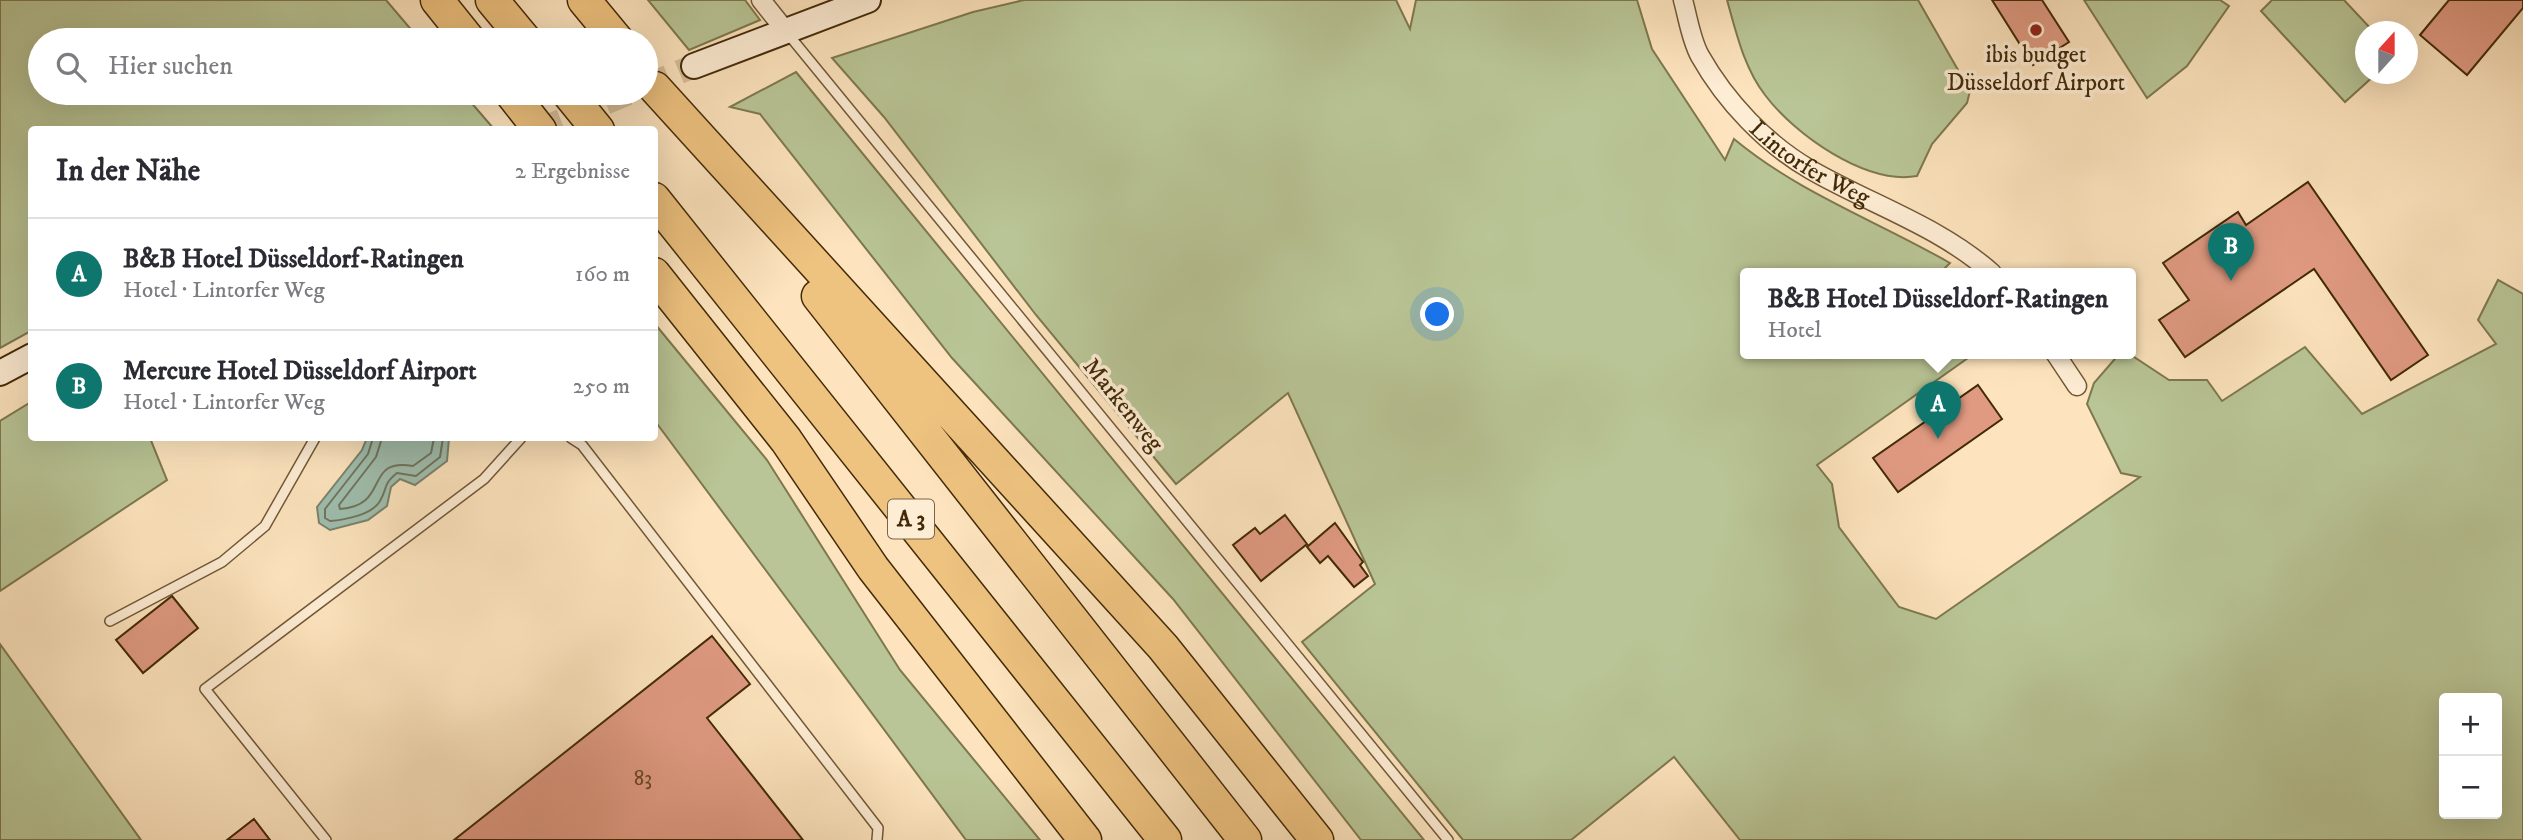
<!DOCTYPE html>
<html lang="de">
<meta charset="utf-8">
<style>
body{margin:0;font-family:"IM FELL DW Pica",serif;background:#f2f2f3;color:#2b2b33}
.controls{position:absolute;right:21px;bottom:21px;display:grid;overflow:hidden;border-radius:7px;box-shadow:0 7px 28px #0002}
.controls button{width:63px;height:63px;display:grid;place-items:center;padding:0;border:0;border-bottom:2px solid #e1e1e2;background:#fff;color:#2b2b33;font:35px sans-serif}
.compass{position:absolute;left:2355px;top:21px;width:63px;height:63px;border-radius:50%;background:#fff;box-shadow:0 7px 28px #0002;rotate:21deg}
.you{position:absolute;left:1438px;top:315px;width:24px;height:24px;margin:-18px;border:5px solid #fff;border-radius:50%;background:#1a73e8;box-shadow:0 0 0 10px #1a73e833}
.badge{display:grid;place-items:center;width:46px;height:46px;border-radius:50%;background:#0f766e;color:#fff;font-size:23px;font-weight:700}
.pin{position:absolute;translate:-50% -58px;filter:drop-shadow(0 2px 4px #0008)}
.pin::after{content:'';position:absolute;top:37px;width:24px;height:21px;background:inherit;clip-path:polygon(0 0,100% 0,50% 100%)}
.popup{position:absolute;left:1740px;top:268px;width:396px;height:91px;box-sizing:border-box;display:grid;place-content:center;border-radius:7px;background:#fff;filter:drop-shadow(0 2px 5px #0005);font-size:23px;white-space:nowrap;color:#7c7c81}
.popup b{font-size:26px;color:#2b2b33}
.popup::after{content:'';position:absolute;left:50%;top:100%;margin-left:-14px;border:14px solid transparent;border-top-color:#fff}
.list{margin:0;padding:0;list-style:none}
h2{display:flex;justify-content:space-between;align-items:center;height:91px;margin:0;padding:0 28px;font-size:30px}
h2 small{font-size:23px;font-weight:400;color:#7c7c81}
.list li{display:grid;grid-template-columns:46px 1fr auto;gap:21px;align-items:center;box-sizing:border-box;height:112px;padding:0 28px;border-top:2px solid #e1e1e2}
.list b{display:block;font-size:26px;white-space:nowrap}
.list p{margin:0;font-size:23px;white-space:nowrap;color:#7c7c81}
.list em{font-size:23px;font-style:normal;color:#7c7c81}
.icon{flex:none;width:38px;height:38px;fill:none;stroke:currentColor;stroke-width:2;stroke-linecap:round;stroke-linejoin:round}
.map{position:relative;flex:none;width:2523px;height:840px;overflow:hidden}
.search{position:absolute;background:#fff;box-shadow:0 7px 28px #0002;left:28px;top:28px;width:630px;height:77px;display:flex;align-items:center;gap:18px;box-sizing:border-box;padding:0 24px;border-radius:38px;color:#7c7c81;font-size:26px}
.panel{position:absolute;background:#fff;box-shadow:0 7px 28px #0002;left:28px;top:126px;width:630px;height:315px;border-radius:7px}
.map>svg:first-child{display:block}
.green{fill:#b9c596;stroke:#7e784e;stroke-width:2;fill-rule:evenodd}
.water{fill:#9fbfb0;stroke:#7a836c;stroke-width:2}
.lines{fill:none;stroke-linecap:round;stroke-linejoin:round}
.shore{stroke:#70745c;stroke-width:2}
.building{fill:#e09a82;stroke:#422a07;stroke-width:2}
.secondary-tunnel{stroke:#d8bf99;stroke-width:24;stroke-dasharray:24 12;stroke-linecap:butt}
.lane-casing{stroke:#715835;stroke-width:12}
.street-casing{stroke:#715835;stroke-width:21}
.secondary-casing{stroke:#422a07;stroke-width:28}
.highway-casing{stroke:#422a07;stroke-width:35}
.lane{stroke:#feedd5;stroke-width:9}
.street{stroke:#feedd5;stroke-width:18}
.secondary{stroke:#feedd5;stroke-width:24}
.highway{stroke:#eec27f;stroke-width:32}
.poi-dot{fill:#8f2418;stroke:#feedd5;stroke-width:2.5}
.labels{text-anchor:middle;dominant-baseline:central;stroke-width:7;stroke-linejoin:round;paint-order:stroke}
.number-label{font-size:21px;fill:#6a4626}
.shield{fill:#feedd5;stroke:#7a6445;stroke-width:2}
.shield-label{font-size:23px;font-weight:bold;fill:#422a07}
.poi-label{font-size:24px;fill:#422a07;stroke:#feedd5}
.street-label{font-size:24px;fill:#422a07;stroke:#feedd5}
</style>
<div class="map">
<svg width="2523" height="840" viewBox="0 0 2523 840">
<rect width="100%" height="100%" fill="#fde4be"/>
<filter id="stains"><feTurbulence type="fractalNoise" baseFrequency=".00286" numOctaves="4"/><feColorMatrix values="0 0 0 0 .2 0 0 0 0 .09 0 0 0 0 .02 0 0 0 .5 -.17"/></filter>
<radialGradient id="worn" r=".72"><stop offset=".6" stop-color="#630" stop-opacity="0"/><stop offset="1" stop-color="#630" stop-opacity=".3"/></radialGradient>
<path class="green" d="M0,0H386L420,40H40V93H463L494,129L32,130L31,331L0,348Z
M648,0H745L760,20L689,50Z
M1024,0H1396L1410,29L1416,0H1637L1652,49L1725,160L1734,139C1799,193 1877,221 1950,263L1940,273H1745V353H1975L1817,465L1832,484L1839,527L1899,607L1936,619L2140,477L2121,473L2087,404L2094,383L2120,353H2128L2169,380H2207L2222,401L2305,347L2362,414L2496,344L2478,320L2498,280L2523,294V840H1740L1674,757L1571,840H1463L1302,642L1375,584L1288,393L1176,484L1036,315L884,117L832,58L973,12ZM2444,698H2497V814H2444Z
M1727,0H1918L1970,91L1967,103L1932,144L1917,176C1866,185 1795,135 1765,95C1744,68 1736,32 1727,0Z
M2084,0H2220L2229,6L2187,66L2147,98Z
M2272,0H2344L2373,31L2366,32V74H2376L2345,102L2261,11Z
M796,72L1424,840H1361L1173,599L952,358L760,114L730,107Z
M655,324L767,460L900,670L1040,840H966L655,421Z
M31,402L32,438H150L167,480L0,591V421Z
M0,644L141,840H0Z"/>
<path class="water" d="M367,438H449L447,461L415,485L400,479L391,487L387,506L368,520L330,530L319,523L317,507L362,450Z"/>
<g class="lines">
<path class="shore" d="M373,438L368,454L325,509V518L330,521C344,520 372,515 380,501C388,488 382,485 397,473L416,476L440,457L443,438
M382,438L376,457L339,505L340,509C391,506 363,457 413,466L431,453L434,438"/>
</g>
<path class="building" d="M1992,0H2042L2069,42L2033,65Z
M2449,0H2523V8L2467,75L2420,35Z
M2308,182L2428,355L2391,380L2314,269L2185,357L2159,320L2189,300L2163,263L2238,212L2246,225Z
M1978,385L2002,419L1898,492L1873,458Z
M1285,515L1307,544L1261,581L1233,545L1255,528L1260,534Z
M1335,523L1363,562L1360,565L1368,576L1354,587L1328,556L1320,563L1307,547Z
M172,596L198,628L143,673L116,640Z
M712,636L750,684L707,718L803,840H454Z
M254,819L270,840H227Z"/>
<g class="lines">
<path class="secondary-tunnel" d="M646,86L694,66
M539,130L629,93"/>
<defs>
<path id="lane" d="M788,34L1448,840
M571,438L582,445L878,828L877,840
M110,621L222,562L265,526L315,438
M326,840L205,689L484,479L521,438"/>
<g id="street">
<path d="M761,0L785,30"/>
<path id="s1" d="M1683,0C1688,18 1691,40 1700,56C1726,102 1766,144 1811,170C1872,205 1939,226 1992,273"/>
<path d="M2055,353L2077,386"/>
</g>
<path id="secondary" d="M694,66L868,0
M0,373L32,356"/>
<path id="highway" d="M437,0L469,40
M492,0L525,40
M584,0L617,40
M655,88L1163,647L1317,840
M511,93L540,130
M568,93L598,130
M654,199L1165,840
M654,274L786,440L873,568L1085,840
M818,296L1245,840"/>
</defs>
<use href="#lane" class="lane-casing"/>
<use href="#street" class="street-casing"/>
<use href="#secondary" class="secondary-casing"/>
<use href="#highway" class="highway-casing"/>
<use href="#lane" class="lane"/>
<use href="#street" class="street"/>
<use href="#secondary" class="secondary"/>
<use href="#highway" class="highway"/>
</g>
<circle class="poi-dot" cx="2036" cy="30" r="7"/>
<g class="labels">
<g class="number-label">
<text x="643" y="779">83</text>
</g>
<rect class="shield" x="888" y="499.5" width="46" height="39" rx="5"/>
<g class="shield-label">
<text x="911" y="519">A 3</text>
</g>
<g class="poi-label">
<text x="2036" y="55">ibis budget<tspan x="2036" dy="28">Düsseldorf Airport</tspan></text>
</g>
<g class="street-label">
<text stroke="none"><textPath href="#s1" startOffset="215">Lintorfer Weg</textPath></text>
<text transform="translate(1123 405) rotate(51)">Markenweg</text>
</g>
</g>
<rect width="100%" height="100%" filter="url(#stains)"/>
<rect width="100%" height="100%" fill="url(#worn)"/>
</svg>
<div class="controls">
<button>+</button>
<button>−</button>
</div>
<svg class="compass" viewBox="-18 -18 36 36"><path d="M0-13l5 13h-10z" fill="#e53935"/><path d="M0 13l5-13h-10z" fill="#7c7c81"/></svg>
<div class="you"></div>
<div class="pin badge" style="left:1938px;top:439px">A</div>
<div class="popup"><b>B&amp;B Hotel Düsseldorf-Ratingen</b>Hotel</div>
<div class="pin badge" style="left:2231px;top:281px">B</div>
<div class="search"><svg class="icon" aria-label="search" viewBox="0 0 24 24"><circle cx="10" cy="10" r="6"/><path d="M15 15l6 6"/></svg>Hier suchen</div>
<section class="panel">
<h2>In der Nähe<small>2 Ergebnisse</small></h2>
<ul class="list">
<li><span class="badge">A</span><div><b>B&amp;B Hotel Düsseldorf-Ratingen</b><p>Hotel · Lintorfer Weg</p></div><em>160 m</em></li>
<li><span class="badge">B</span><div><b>Mercure Hotel Düsseldorf Airport</b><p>Hotel · Lintorfer Weg</p></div><em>250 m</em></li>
</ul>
</section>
</div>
